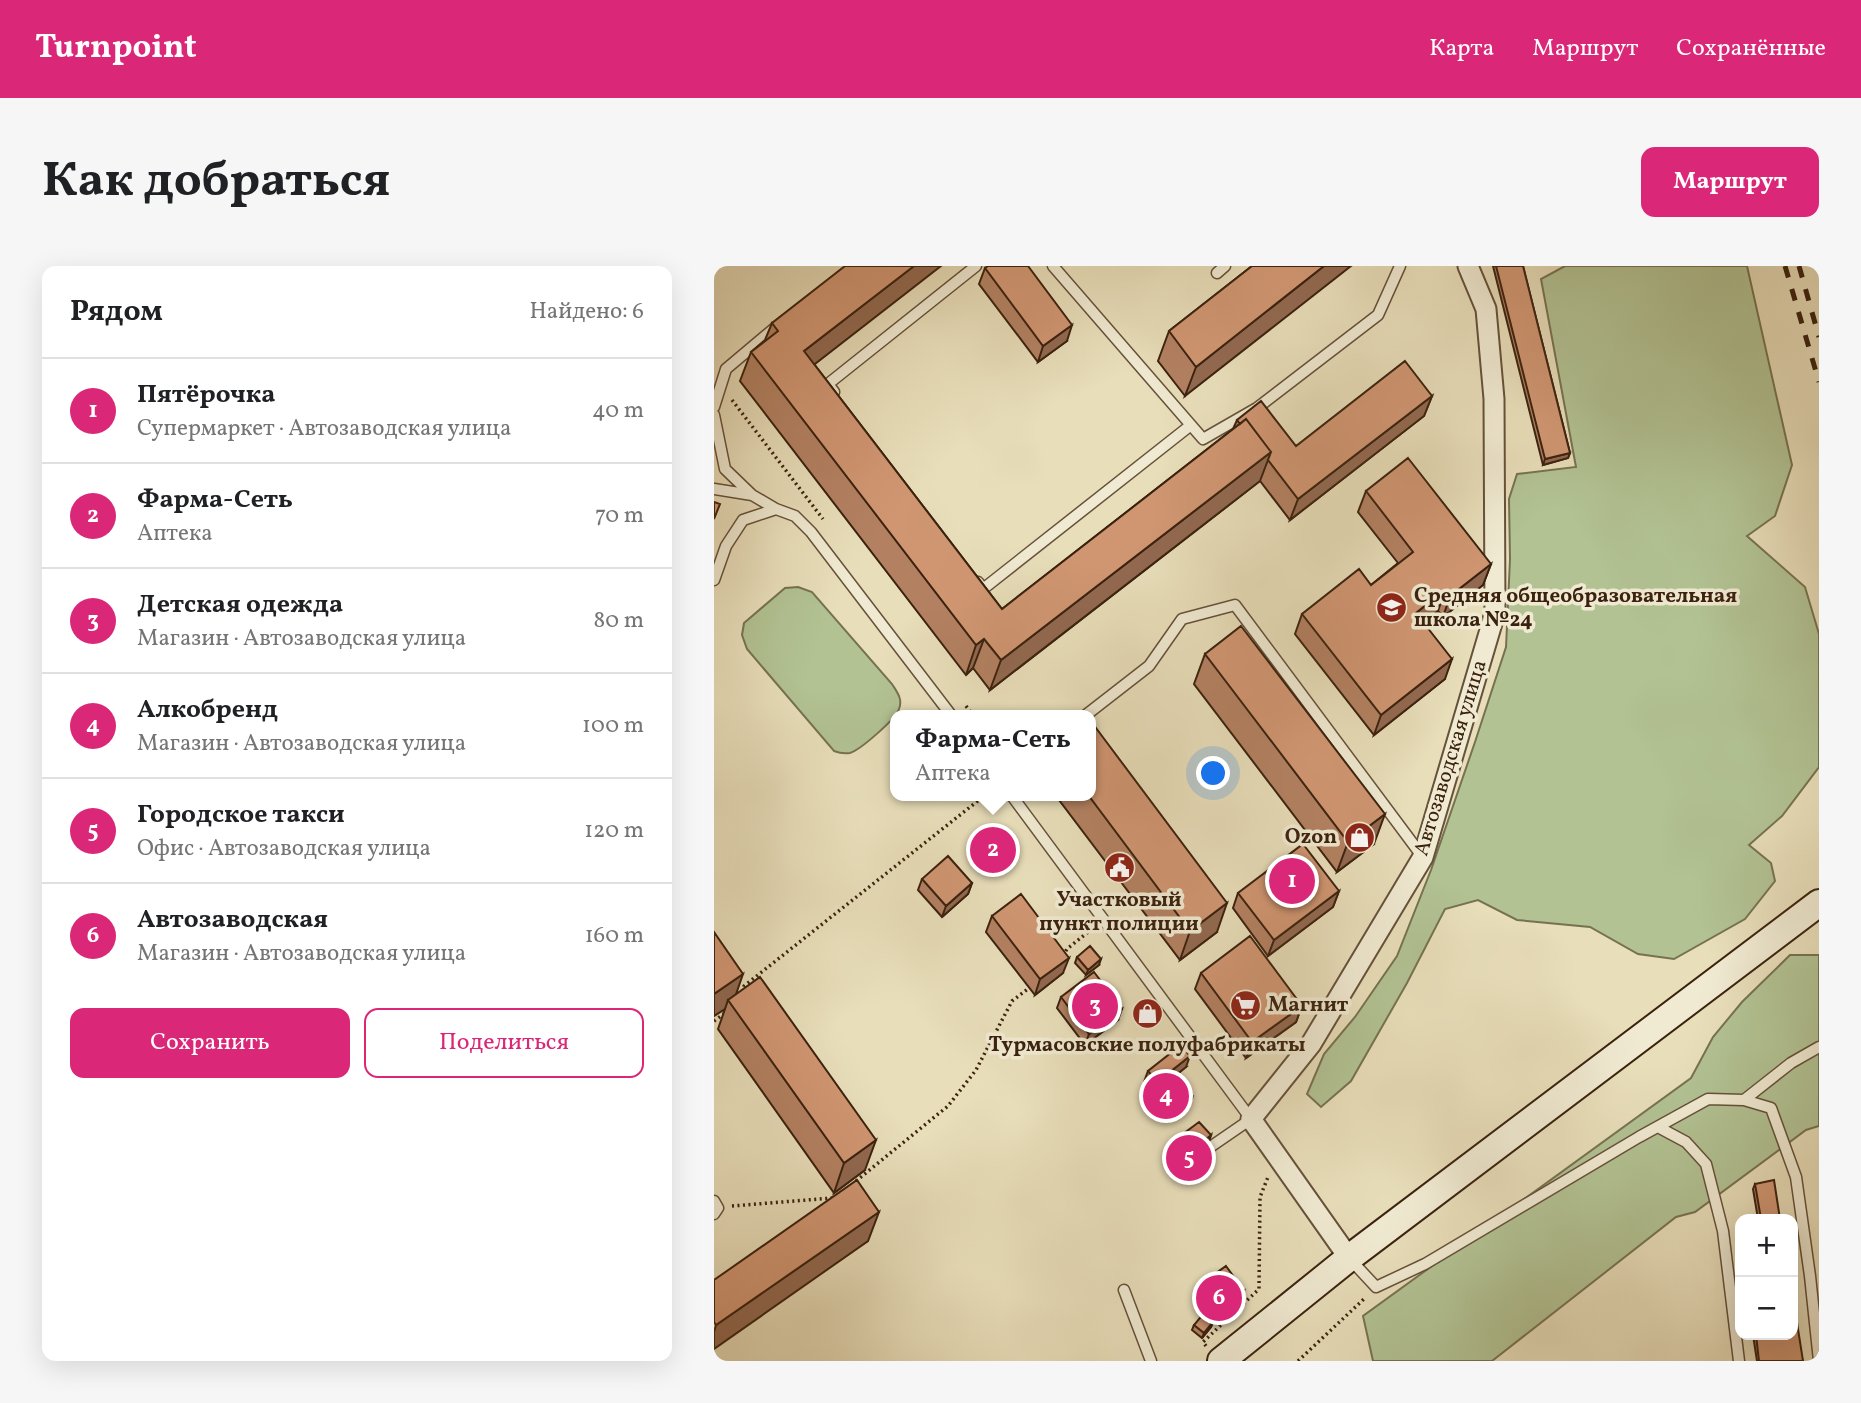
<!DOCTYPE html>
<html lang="ru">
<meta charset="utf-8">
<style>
body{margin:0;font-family:Vollkorn,serif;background:#f6f6f6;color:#202124}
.controls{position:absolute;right:21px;bottom:21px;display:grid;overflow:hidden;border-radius:14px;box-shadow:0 7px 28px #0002}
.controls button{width:63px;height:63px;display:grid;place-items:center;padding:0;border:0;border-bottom:2px solid #e0e0e0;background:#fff;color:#202124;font:35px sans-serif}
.you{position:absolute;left:500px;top:508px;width:24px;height:24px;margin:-18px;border:5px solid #fff;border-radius:50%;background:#1a73e8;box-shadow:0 0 0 10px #1a73e833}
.badge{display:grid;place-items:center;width:46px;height:46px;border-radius:50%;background:#db2777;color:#fff;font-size:23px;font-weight:700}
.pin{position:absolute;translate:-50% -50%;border:4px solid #fff;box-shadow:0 2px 7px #0006}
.popup{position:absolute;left:176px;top:444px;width:206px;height:91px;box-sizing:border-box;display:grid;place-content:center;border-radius:14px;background:#fff;filter:drop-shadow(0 2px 5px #0005);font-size:23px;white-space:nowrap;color:#757577}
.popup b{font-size:26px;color:#202124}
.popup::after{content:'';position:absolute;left:50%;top:100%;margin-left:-14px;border:14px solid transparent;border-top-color:#fff}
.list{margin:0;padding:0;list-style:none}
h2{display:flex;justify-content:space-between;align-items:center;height:91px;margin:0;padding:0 28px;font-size:30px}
h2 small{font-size:23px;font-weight:400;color:#757577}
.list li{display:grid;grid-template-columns:46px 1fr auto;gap:21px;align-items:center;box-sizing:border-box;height:105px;padding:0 28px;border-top:2px solid #e0e0e0}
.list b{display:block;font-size:26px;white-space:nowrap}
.list p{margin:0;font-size:23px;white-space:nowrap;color:#757577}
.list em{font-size:23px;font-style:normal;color:#757577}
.actions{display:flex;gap:14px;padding:21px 28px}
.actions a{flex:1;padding:16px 0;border:2px solid #db2777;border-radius:14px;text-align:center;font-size:24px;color:#db2777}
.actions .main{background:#db2777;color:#fff}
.map{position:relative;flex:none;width:1105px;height:1095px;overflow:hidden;border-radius:14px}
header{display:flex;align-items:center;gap:42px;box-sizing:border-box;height:98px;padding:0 35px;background:#db2777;color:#fff}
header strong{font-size:33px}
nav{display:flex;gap:38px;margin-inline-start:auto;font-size:24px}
.intro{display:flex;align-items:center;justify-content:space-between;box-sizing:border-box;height:168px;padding:0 42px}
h1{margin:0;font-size:49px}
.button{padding:18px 32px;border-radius:14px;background:#db2777;color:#fff;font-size:24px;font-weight:700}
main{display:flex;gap:42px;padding:0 42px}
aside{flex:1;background:#fff;border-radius:14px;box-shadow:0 7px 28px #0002}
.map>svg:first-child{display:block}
.green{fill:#b2c293;stroke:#767251;stroke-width:2}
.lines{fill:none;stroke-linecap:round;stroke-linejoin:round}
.lane-casing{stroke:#66513a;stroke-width:13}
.street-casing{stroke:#66513a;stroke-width:23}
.secondary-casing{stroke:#3b220f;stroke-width:30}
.path{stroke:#3b220f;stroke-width:3.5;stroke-dasharray:2 3.5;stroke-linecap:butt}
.lane{stroke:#f0ead2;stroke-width:10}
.street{stroke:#f0ead2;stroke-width:19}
.secondary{stroke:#f0ead2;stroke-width:26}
.rail{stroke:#3b220f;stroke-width:5;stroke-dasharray:12 12;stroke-linecap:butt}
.wall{fill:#b38162;stroke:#3b220f;stroke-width:2}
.shaded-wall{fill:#926950;stroke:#3b220f;stroke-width:2}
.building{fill:#d09672;stroke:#3b220f;stroke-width:2}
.labels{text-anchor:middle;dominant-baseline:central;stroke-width:7;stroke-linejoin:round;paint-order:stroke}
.poi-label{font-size:21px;font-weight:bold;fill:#3b220f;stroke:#f0ead2;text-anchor:start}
.street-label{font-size:21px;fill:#3b220f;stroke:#f0ead2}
</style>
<header>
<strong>Turnpoint</strong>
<nav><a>Карта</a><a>Маршрут</a><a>Сохранённые</a></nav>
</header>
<div class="intro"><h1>Как добраться</h1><a class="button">Маршрут</a></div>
<main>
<aside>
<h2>Рядом<small>Найдено: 6</small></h2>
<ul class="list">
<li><span class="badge">1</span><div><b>Пятёрочка</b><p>Супермаркет · Автозаводская улица</p></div><em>40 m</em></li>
<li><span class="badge">2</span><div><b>Фарма-Сеть</b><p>Аптека</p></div><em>70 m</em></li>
<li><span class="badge">3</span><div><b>Детская одежда</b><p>Магазин · Автозаводская улица</p></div><em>80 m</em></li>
<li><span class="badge">4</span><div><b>Алкобренд</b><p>Магазин · Автозаводская улица</p></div><em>100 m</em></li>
<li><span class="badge">5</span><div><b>Городское такси</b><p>Офис · Автозаводская улица</p></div><em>120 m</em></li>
<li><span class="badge">6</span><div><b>Автозаводская</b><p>Магазин · Автозаводская улица</p></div><em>160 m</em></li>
</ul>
<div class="actions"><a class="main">Сохранить</a><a>Поделиться</a></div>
</aside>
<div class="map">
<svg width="1105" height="1095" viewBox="0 0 1105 1095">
<rect width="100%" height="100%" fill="#e8deba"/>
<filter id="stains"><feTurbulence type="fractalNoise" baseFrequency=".00286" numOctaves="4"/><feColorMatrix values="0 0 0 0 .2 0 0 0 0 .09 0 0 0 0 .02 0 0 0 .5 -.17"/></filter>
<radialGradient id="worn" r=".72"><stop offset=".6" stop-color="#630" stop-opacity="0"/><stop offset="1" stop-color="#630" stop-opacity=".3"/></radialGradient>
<path class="green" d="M851,0H1033L1078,199L1061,250L1033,270L1091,321L1105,368V501L1068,550L1035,579L1057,597L1061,615L1031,653L960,693L924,688L876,661L803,654L764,634L731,643L693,717L637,815L607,841L593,828L610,788L641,751L683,690L717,604L761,476L792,381L796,293L795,233L803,208L862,201L827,13Z
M84,321L98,326L178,418C183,426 189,433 185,443C182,453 146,484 136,487C130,488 125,487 120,485L33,383L28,369L30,357L71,322Z
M1076,689H1105V860L1092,864L981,946L962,951L778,1095H659L649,1050L977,812L999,771L1028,736Z"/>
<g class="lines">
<defs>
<path id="lane" d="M339,0L489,173L543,142L664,49L686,0
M503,7L511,0
M120,126L114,118L262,0
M0,141L12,103L62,61
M0,149L11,203L38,229
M0,223L38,229L62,243
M0,314L12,280L29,254L62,243L81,250L97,266L237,449
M264,316L269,323L477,159
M372,449L435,400L468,353L521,339L708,590
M298,530L537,853L489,886
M1030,834L1077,797L1105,781
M944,861L972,876L992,898L1009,965L1025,1095
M0,935L4,942L0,948
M635,992L662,1021L711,998L925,871L994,833L1030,834L1057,842L1082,911L1096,1010L1105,1095
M410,1024L437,1095"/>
<path id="street" d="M635,992L537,853L597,778L709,591L781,347L780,133L772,43L754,0"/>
<path id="secondary" d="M507,1095L635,992L1105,637"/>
</defs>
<use href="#lane" class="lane-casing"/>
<use href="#street" class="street-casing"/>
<use href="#secondary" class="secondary-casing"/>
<path class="path" d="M18,134L109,253
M252,440L259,449
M349,690L353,683L379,662
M28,726L30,720L270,530
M0,755L11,747
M142,915L234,840L262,804L298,735L319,719
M18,940L118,932
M492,1080L489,1076L545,1023L546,931L554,911
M584,1095L651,1032"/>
<use href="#lane" class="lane"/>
<use href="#street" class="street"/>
<use href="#secondary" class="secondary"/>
<path class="rail" d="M1071,0L1105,116
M1085,0L1105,71"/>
</g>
<path class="wall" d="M538,0L471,130L444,95L455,65Z
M779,0H809L856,187L854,192L829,199Z
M271,2L353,75L324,96L265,18Z
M58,57L100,98L288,343L519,163L523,154L582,180L718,130L710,150L576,254L546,215L276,424L259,402L252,409L26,115L37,86L51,74Z
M652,225L777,298L769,319L729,351L724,345L710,356L731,413L660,469L581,368L588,348L657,319L684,297L644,246Z
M491,388L660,578L623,606L480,418Z
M342,530H377L503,666L466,694Z
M208,613L258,617L254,628L228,651L204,624Z
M625,625L619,641L554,690L519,642L524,627Z
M278,650L349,707L321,729L272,666Z
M0,666L22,728L151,904L120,927L4,763L11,743Z
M363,691L385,699L372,709L361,697Z
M487,707L588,740L582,756L532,792L481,723Z
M347,731L404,754L371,779L343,742Z
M472,801L460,811L474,843L461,853L430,816L434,805Z
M469,868L497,869L490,890L473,904L461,889Z
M1041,918L1066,953H1044L1039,923Z
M488,1017L526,1036L503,1053L484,1028Z
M499,1056L497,1061L488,1072L478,1064L480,1059Z
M1039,1069H1079L1089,1095H1043Z"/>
<path class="shaded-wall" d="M200,0H227L79,115L90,85Z
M610,0H637L471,130L482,101Z
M358,59L353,75L324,96L329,80Z
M718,130L710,150L576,254L584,233Z
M557,186L546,215L276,424L287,394Z
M856,187L854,192L829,199L831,193Z
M777,298L769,319L729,351L736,330Z
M731,324L724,345L695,367L702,347Z
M270,373L259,402L252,409L262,379Z
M738,393L731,413L660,469L667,449Z
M671,548L660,578L623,606L634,576Z
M258,617L254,628L228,651L232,640Z
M625,625L619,641L554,690L560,674Z
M513,637L503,666L466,694L476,665Z
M355,692L349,707L321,729L326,713Z
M387,693L385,699L372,709L374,704Z
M29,708L19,737L14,734L11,743L0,750V728Z
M588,740L582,756L532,792L538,776Z
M408,743L404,754L371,779L375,768Z
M476,790L472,801L452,817L456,806Z
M478,832L474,843L461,853L465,843Z
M497,869L490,890L473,904L481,883Z
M162,874L151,904L120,927L130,897Z
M165,946L154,975L0,1083V1066L2,1059Z
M530,1025L526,1036L503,1053L506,1042Z
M499,1056L497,1061L488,1072L490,1067Z"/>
<path class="building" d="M131,0H200L90,85L288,343L532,153L557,186L287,394L270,373L262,379L37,86L64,65L58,57Z
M274,0H314L358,59L329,80L271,2Z
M538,0H610L482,101L455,65Z
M782,0H809L856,187L831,193Z
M691,95L718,130L584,233L554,194L557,186L532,153L526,158L523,154L547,135L582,180Z
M694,192L777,298L736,330L731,324L702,347L738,393L667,449L588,348L645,303L657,319L699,286L652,225Z
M0,236L6,238L0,253Z
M527,360L671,548L634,576L491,388Z
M382,462L513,637L476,665L375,530H377V466Z
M589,578L625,625L560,674L524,627Z
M234,590L258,617L232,640L208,613Z
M307,628L355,692L326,713L278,650Z
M0,666L29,708L0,728Z
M536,670L588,740L538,776L487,707Z
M376,680L387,693L374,704L363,691Z
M380,706L408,743L375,768L347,731Z
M46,711L162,874L130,897L14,734Z
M467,779L476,790L456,806L478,832L465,843L434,805Z
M485,856L497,869L481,883L469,868Z
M143,914L165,946L2,1059L0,1056V1014Z
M1060,914L1066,953H1047L1041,918Z
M512,1000L530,1025L506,1042L488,1017Z
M1079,1031L1089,1095H1045L1042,1069H1079Z
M490,1047L499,1056L490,1067L480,1059Z"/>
<defs>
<symbol id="school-disc" viewBox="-11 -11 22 22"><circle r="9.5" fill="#8f2418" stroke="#f0ead2"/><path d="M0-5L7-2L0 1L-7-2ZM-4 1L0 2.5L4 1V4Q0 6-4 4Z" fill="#fff"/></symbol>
<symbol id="shop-disc" viewBox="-11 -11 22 22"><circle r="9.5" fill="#8f2418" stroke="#f0ead2"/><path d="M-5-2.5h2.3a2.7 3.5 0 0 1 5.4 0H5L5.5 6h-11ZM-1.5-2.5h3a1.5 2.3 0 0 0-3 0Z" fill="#fff"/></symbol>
<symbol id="civic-disc" viewBox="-11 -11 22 22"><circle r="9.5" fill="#8f2418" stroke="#f0ead2"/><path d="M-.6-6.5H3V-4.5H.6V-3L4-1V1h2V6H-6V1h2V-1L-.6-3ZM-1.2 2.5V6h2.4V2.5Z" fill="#fff"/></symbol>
<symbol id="supermarket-disc" viewBox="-11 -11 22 22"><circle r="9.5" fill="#8f2418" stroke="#f0ead2"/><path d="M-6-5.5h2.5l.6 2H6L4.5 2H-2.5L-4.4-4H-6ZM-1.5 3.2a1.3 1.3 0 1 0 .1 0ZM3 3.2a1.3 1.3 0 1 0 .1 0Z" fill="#fff"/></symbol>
</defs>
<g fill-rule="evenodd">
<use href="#school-disc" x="660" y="324" width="35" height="35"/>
<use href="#shop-disc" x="628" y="554" width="35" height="35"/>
<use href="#civic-disc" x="388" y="584" width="35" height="35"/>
<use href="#supermarket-disc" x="514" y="722" width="35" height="35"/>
<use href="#shop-disc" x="416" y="730" width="35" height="35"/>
</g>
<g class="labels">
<g class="poi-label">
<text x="700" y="330">Средняя общеобразовательная<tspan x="700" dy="24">школа №24</tspan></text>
<text x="623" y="571" text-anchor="end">Ozon</text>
<text x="405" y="634" text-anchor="middle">Участковый<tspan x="405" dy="24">пункт полиции</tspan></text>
<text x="554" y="739">Магнит</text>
<text x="433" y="779" text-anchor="middle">Турмасовские полуфабрикаты</text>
</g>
<g class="street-label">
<text transform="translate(737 492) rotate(-73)">Автозаводская улица</text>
</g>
</g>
<rect width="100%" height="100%" filter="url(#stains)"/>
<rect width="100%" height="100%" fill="url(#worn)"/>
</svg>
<div class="controls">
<button>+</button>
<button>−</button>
</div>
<div class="you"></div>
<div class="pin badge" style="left:578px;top:615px">1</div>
<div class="pin badge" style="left:279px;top:584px">2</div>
<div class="popup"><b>Фарма-Сеть</b>Аптека</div>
<div class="pin badge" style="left:381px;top:740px">3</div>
<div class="pin badge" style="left:452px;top:830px">4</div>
<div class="pin badge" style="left:475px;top:892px">5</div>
<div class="pin badge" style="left:505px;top:1032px">6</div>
</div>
</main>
